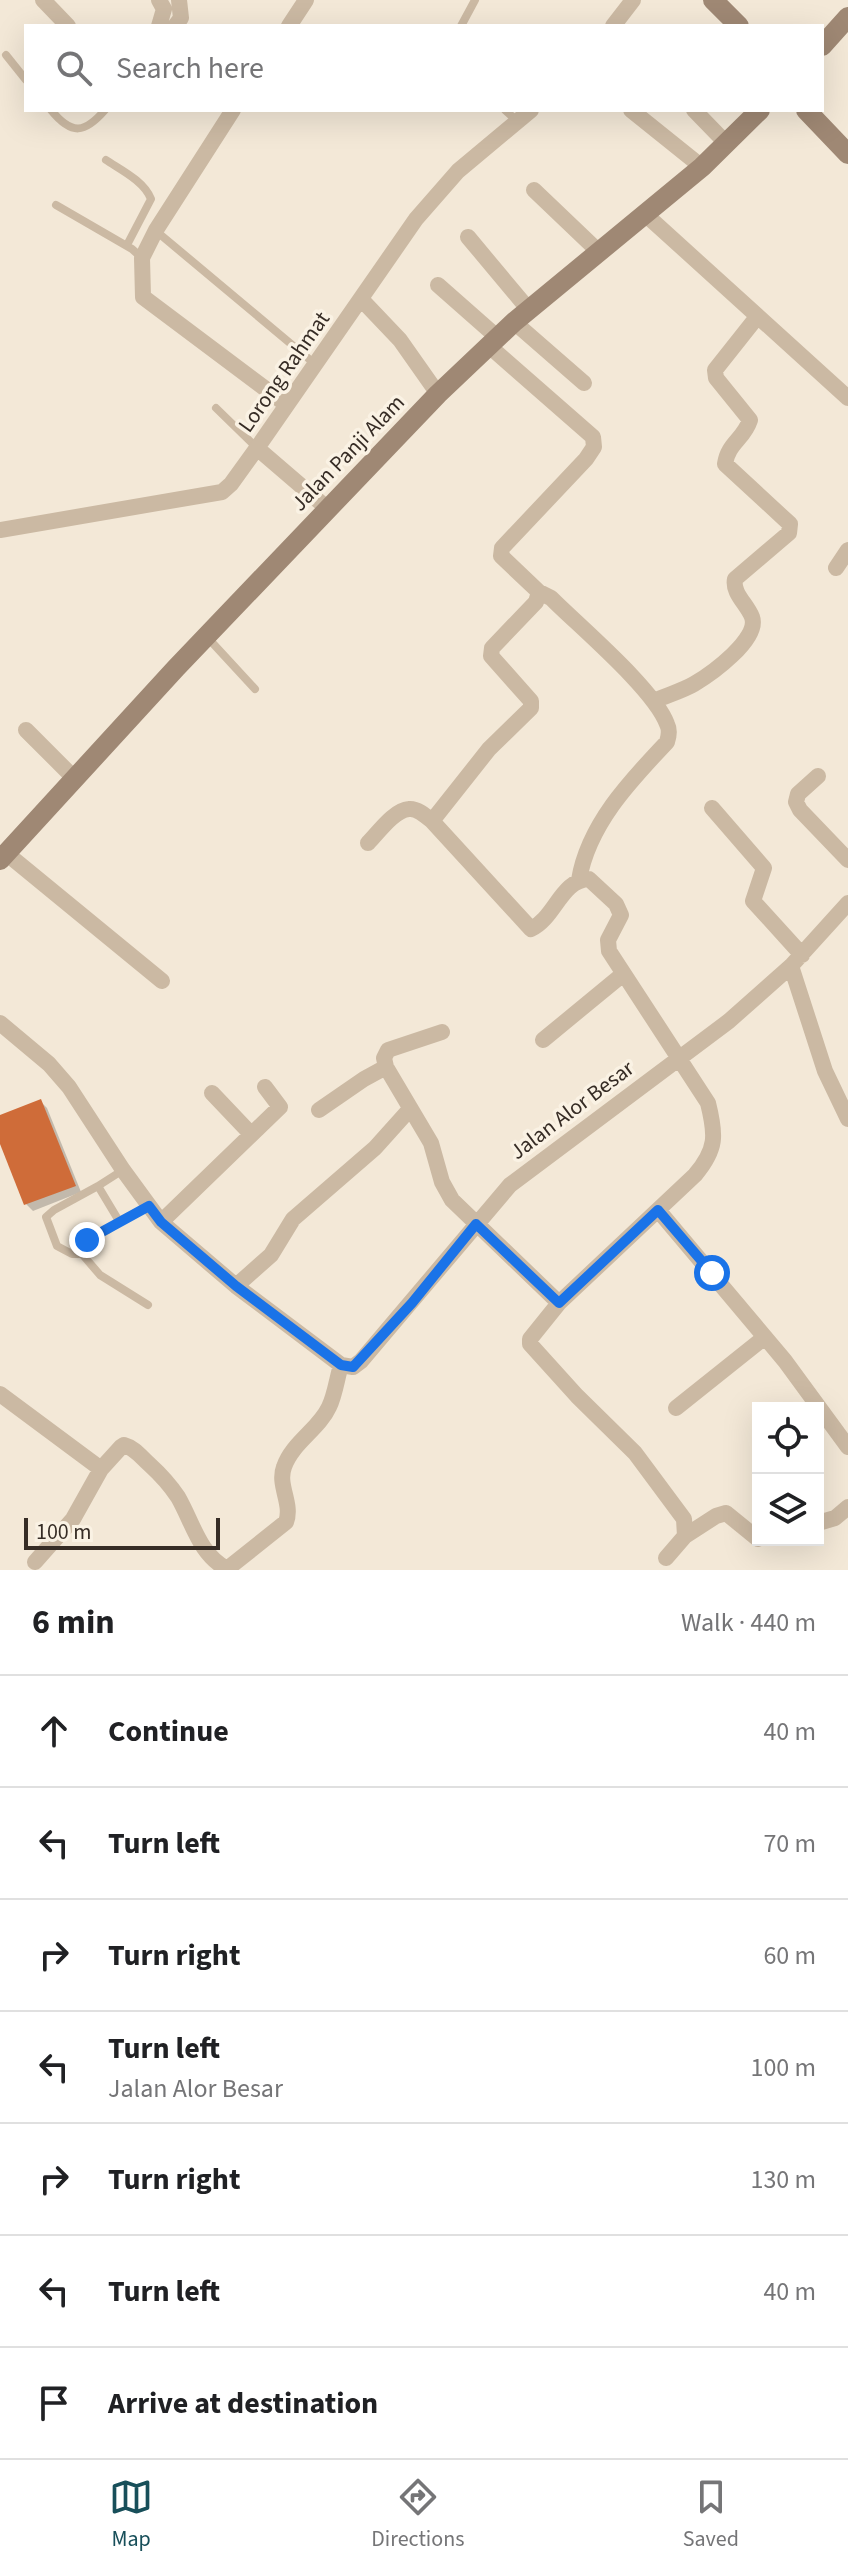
<!DOCTYPE html>
<meta charset="utf-8">
<style>
body{margin:0;font-family:"Source Sans 3",sans-serif;background:#f6f6f6;color:#202124}
.controls{position:absolute;right:24px;bottom:24px;display:grid;overflow:hidden;border-radius:0px;box-shadow:0 8px 32px #0002}
.controls button{width:72px;height:72px;display:grid;place-items:center;padding:0;border:0;border-bottom:2px solid #e0e0e0;background:#fff;color:#202124;font:40px sans-serif}
.scale{position:absolute;left:24px;bottom:20px;width:196px;box-sizing:border-box;padding-left:8px;border:4px solid #362c25;border-top:0;font-size:22px;line-height:28px;white-space:nowrap;color:#362c25;-webkit-text-stroke:6px #faf2e4;paint-order:stroke}
.stop{position:absolute;width:24px;height:24px;margin:-18px;border:6px solid #1a73e8;border-radius:50%;background:#fff}
.stop.end{background:#1a73e8;border-color:#fff;box-shadow:0 2px 8px #0008}
.list{margin:0;padding:0;list-style:none}
h2{display:flex;justify-content:space-between;align-items:center;height:104px;margin:0;padding:0 32px;font-size:34px}
h2 small{font-size:26px;font-weight:400;color:#757577}
.list li{display:grid;grid-template-columns:52px 1fr auto;gap:24px;align-items:center;box-sizing:border-box;height:112px;padding:0 32px;border-top:2px solid #e0e0e0}
.list b{display:block;font-size:30px;white-space:nowrap}
.list p{margin:0;font-size:26px;white-space:nowrap;color:#757577}
.list em{font-size:26px;font-style:normal;color:#757577}
.icon{flex:none;width:44px;height:44px;fill:none;stroke:currentColor;stroke-width:2;stroke-linecap:round;stroke-linejoin:round}
.map{position:relative;flex:none;width:848px;height:1570px;overflow:hidden}
.search{position:absolute;background:#fff;box-shadow:0 8px 32px #0002;left:24px;right:24px;top:24px;height:88px;display:flex;align-items:center;gap:20px;box-sizing:border-box;padding:0 28px;border-radius:0px;color:#757577;font-size:30px}
.sheet{height:888px;background:#fff}
nav{display:flex;justify-content:space-around;align-items:center;box-sizing:border-box;height:112px;border-top:2px solid #e0e0e0;background:#fff;font-size:22px;color:#757577}
nav a{display:grid;justify-items:center;gap:4px}
nav .on{color:#184f5a}
.map>svg:first-child{display:block}
.shadow{fill:#0003}
.building{fill:#cf6c39}
.lines{fill:none;stroke-linecap:round;stroke-linejoin:round}
.lane{stroke:#cbb9a3;stroke-width:8}
.street{stroke:#cbb9a3;stroke-width:16}
.secondary{stroke:#9f8874;stroke-width:20}
.route{stroke:#1a73e8;stroke-width:10}
.labels{text-anchor:middle;dominant-baseline:central;stroke-width:7;stroke-linejoin:round;paint-order:stroke}
.street-label{font-size:22px;fill:#362c25;stroke:#faf2e4}
</style>
<div class="map">
<svg width="848" height="1570" viewBox="0 0 848 1570">
<rect width="100%" height="100%" fill="#f3e8d7"/>
<path class="shadow" d="M40,1101L47,1108L81,1192L33,1211L26,1204L0,1138V1117Z"/>
<path class="building" d="M41,1099L76,1186L24,1205L0,1144V1115Z"/>
<g class="lines">
<path class="lane" d="M461,26L475,0
M6,55L26,80
M51,110C72,136 85,133 105,110
M505,110L517,121
M106,160C121,170 144,181 151,199L127,245
M56,205L132,249L142,258
M156,231L315,364
M216,408L257,448
M207,637L255,689
M123,1170L98,1186L119,1221L108,1230L82,1243V1254L100,1275L148,1305
M119,1221L149,1206
M82,1254H72L57,1246L46,1217L54,1210L98,1186"/>
<path class="street" d="M43,0L68,26
M159,26L164,9L159,0
M175,26L181,18L179,0
M289,26L306,0
M613,26L633,0
M233,110L156,230L142,258L143,297L287,405
M631,110L702,167
M694,110L726,143
M534,190L599,252
M645,214L848,398
M468,237L529,310
M438,285L497,337
M361,299L400,340L438,394
M514,322L584,383
M488,345L593,437L594,447L586,459L502,548L501,556L539,592L536,602L492,648L491,656L531,701V708L489,749L432,821L531,929C555,918 561,880 589,879L616,904L621,915L608,940L609,951L708,1103C716,1135 717,1149 695,1175L559,1303L530,1339V1344L577,1396L635,1453L684,1519L685,1536L666,1558
M257,448L328,509
M0,530L222,492L231,484L257,448L416,219L458,171L531,110
M836,568L848,550
M539,592L551,598C580,627 654,689 667,724C670,730 669,736 667,742C630,781 588,825 579,880
M654,701C667,695 682,691 694,684C711,674 760,639 752,617C747,604 732,593 735,579L789,533L790,524L725,464C728,443 744,439 750,420L716,378L715,370L757,317
M26,730L74,778
M818,776L798,794L796,802L800,810L848,860
M712,808L764,868L753,901L802,955
M368,843C378,833 394,810 409,809C417,808 426,816 432,821
M6,853L162,981
M791,966L825,1071L848,1119
M0,1023L49,1064L69,1087L123,1170L161,1222L236,1286L341,1365L353,1367L361,1361L510,1185L729,1021L791,966L848,903
M442,1032L388,1050L384,1058L386,1067L431,1143L442,1182L452,1200L559,1303
M543,1040L622,975
M212,1093L251,1134
M319,1110L364,1079L386,1067
M658,1210L785,1361L848,1447
M161,1222L280,1107L265,1087
M236,1286L271,1255L293,1219L375,1148L410,1109
M0,1394L101,1469L121,1447L124,1445C135,1448 141,1457 149,1464C160,1474 170,1485 178,1497C193,1523 199,1554 227,1569L286,1522C293,1504 277,1485 284,1467C292,1443 319,1429 329,1407C335,1395 337,1378 341,1365
M676,1408L765,1337
M818,1523L835,1518L848,1507
M685,1536L716,1516L726,1513L758,1539
M35,1562L73,1519L101,1469"/>
<path class="secondary" d="M713,0L739,26
M822,46L848,17
M806,110L848,154
M0,860L176,668L438,394L514,322L702,167L760,110"/>
</g>
<g class="lines">
<path class="route" d="M87,1240L149,1206L161,1222L236,1286L341,1365L353,1367L412,1303L476,1224L559,1303L658,1210L712,1273"/>
</g>
<g class="labels">
<g class="street-label">
<text transform="translate(284 372) rotate(-55)">Lorong Rahmat</text>
<text transform="translate(348 453) rotate(-46)">Jalan Panji Alam</text>
<text transform="translate(572 1110) rotate(-37)">Jalan Alor Besar</text>
</g>
</g>
</svg>
<div class="controls">
<button><svg class="icon" aria-label="locate" viewBox="0 0 24 24"><circle cx="12" cy="12" r="6"/><path d="M12 2v4M12 18v4M2 12h4M18 12h4"/></svg></button>
<button><svg class="icon" aria-label="layers" viewBox="0 0 24 24"><path d="M12 4l9 5-9 5-9-5zM3 14l9 5 9-5"/></svg></button>
</div>
<div class="scale">100 m</div>
<div class="stop" style="left:712px;top:1273px"></div>
<div class="stop end" style="left:87px;top:1240px"></div>
<div class="search"><svg class="icon" aria-label="search" viewBox="0 0 24 24"><circle cx="10" cy="10" r="6"/><path d="M15 15l6 6"/></svg>Search here</div>
</div>
<section class="sheet">
<h2>6 min<small>Walk · 440 m</small></h2>
<ul class="list">
<li><svg class="icon" aria-label="ahead" viewBox="0 0 24 24"><path d="M12 20V5M6 11l6-6 6 6"/></svg><div><b>Continue</b></div><em>40 m</em></li>
<li><svg class="icon" aria-label="left" viewBox="0 0 24 24"><path d="M17 20v-9H6M10 6l-5 5 5 5"/></svg><div><b>Turn left</b></div><em>70 m</em></li>
<li><svg class="icon" aria-label="right" viewBox="0 0 24 24"><path d="M7 20v-9h11M14 6l5 5-5 5"/></svg><div><b>Turn right</b></div><em>60 m</em></li>
<li><svg class="icon" aria-label="left" viewBox="0 0 24 24"><path d="M17 20v-9H6M10 6l-5 5 5 5"/></svg><div><b>Turn left</b><p>Jalan Alor Besar</p></div><em>100 m</em></li>
<li><svg class="icon" aria-label="right" viewBox="0 0 24 24"><path d="M7 20v-9h11M14 6l5 5-5 5"/></svg><div><b>Turn right</b></div><em>130 m</em></li>
<li><svg class="icon" aria-label="left" viewBox="0 0 24 24"><path d="M17 20v-9H6M10 6l-5 5 5 5"/></svg><div><b>Turn left</b></div><em>40 m</em></li>
<li><svg class="icon" aria-label="arrive" viewBox="0 0 24 24"><path d="M6 21V4h12l-3 4 3 4H6"/></svg><div><b>Arrive at destination</b></div></li>
</ul>
</section>
<nav>
<a class="on"><svg class="icon" aria-label="map" viewBox="0 0 24 24"><path d="M3 6l6-2 6 2 6-2v14l-6 2-6-2-6 2zM9 4v14M15 6v14"/></svg>Map</a>
<a><svg class="icon" aria-label="directions" viewBox="0 0 24 24"><path d="M12 3l9 9-9 9-9-9zM9 14v-3h6M13 9l2 2-2 2"/></svg>Directions</a>
<a><svg class="icon" aria-label="saved" viewBox="0 0 24 24"><path d="M7 4h10v16l-5-4-5 4z"/></svg>Saved</a>
</nav>
